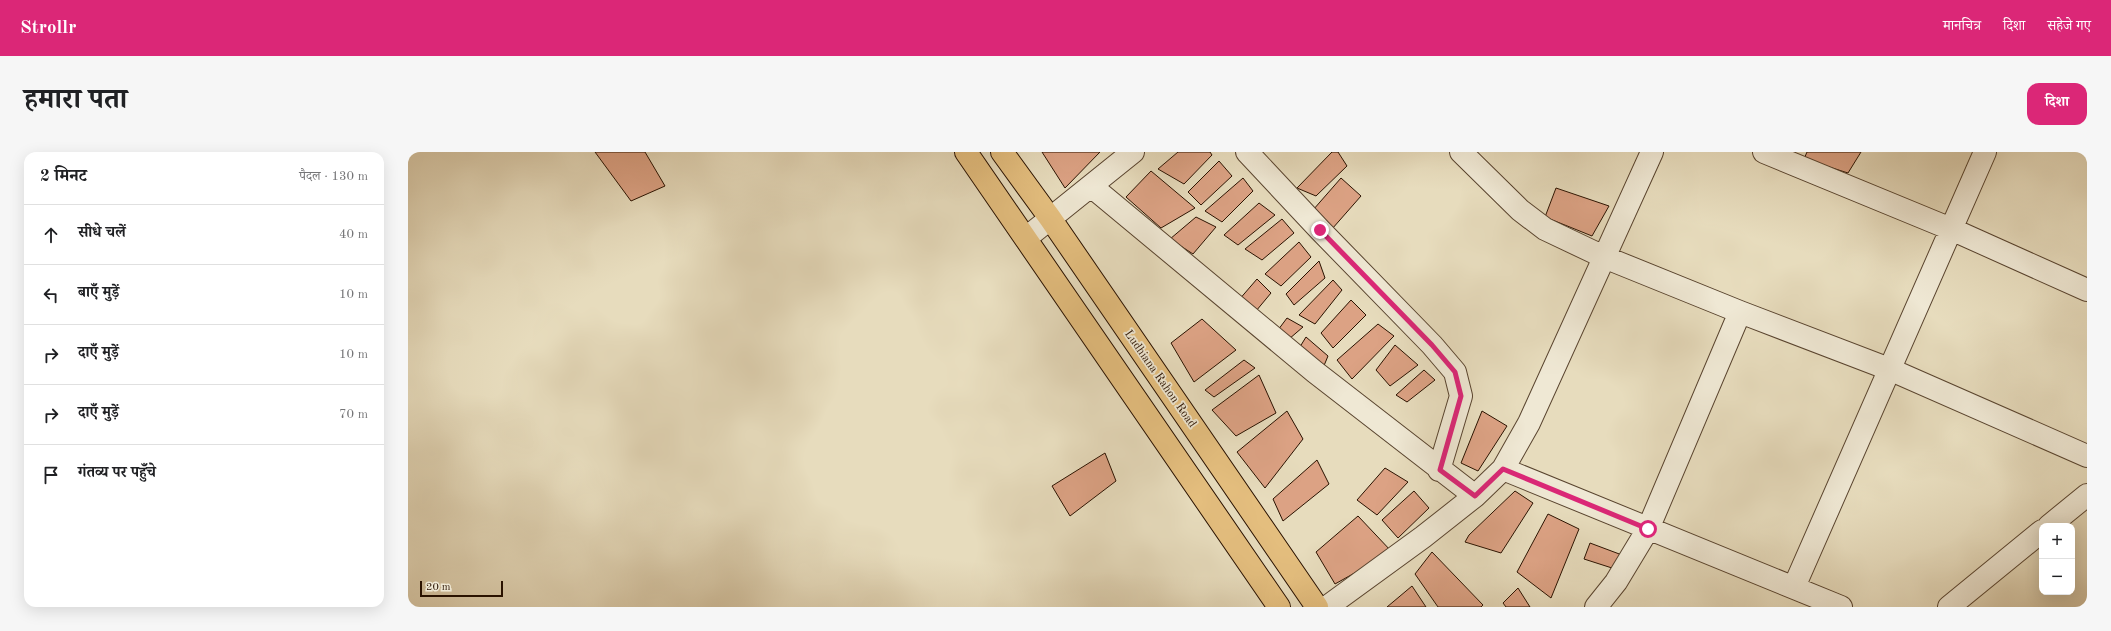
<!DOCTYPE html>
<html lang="hi">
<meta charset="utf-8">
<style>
body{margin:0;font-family:"Old Standard TT","Noto Serif Devanagari",serif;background:#f6f6f6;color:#202124}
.controls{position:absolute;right:12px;bottom:12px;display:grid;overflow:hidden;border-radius:8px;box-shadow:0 4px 16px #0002}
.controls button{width:36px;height:36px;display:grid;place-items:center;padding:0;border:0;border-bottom:1px solid #e0e0e0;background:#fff;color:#202124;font:20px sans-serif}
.scale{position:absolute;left:12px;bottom:10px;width:83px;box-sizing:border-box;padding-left:4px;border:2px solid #2a1200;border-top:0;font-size:11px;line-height:14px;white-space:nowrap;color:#2a1200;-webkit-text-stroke:3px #efe8d4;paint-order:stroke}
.stop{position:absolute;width:12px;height:12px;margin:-9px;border:3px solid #db2777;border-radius:50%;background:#fff}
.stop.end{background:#db2777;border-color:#fff;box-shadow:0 1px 4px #0008}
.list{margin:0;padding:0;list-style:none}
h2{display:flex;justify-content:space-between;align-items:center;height:52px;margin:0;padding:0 16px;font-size:17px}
h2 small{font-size:13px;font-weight:400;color:#757577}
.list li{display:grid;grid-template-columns:26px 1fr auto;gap:12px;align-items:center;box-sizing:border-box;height:60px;padding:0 16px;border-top:1px solid #e0e0e0}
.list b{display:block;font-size:15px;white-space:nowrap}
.list em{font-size:13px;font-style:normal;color:#757577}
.icon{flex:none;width:22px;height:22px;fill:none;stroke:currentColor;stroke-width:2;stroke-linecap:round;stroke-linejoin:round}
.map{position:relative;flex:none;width:1679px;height:455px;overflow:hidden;border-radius:12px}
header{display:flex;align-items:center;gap:24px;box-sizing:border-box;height:56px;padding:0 20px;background:#db2777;color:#fff}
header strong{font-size:19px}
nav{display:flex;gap:22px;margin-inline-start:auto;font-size:14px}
.intro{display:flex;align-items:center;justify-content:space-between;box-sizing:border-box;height:96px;padding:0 24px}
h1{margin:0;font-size:28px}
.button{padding:10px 18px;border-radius:12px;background:#db2777;color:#fff;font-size:14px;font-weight:700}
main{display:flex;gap:24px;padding:0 24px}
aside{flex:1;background:#fff;border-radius:12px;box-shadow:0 4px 16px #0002}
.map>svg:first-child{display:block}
.building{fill:#dca284;stroke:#2a1200}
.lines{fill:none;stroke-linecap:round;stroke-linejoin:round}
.street-casing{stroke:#59442f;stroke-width:24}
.primary-casing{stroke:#2a1200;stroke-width:24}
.street{stroke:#efe8d4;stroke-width:22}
.primary{stroke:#e4be7e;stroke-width:22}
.route{stroke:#db2777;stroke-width:5}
.labels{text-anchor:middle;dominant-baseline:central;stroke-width:3.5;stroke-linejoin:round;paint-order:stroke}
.street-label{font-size:12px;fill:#2a1200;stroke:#efe8d4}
</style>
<header>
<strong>Strollr</strong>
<nav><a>मानचित्र</a><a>दिशा</a><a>सहेजे गए</a></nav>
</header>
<div class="intro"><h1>हमारा पता</h1><a class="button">दिशा</a></div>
<main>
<aside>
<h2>2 मिनट<small>पैदल · 130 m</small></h2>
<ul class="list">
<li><svg class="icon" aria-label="ahead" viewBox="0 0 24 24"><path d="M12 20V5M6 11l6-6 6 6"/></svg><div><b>सीधे चलें</b></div><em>40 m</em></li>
<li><svg class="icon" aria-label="left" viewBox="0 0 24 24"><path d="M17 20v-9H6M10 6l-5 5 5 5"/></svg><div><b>बाएँ मुड़ें</b></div><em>10 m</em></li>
<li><svg class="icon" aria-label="right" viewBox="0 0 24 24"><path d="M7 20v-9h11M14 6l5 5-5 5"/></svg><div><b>दाएँ मुड़ें</b></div><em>10 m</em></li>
<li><svg class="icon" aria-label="right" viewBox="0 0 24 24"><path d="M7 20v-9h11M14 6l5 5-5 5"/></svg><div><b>दाएँ मुड़ें</b></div><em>70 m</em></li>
<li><svg class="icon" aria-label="arrive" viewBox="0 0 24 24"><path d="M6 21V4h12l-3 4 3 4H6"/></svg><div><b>गंतव्य पर पहुँचे</b></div></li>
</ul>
</aside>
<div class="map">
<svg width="1679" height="455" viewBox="0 0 1679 455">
<rect width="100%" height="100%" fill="#e7dcbd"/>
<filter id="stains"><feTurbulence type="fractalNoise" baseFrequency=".005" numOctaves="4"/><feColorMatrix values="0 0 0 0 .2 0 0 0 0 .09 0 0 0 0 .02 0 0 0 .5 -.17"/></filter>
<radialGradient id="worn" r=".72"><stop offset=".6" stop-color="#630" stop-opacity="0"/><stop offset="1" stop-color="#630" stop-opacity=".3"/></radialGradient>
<path class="building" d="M187,0H237L257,34L223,49Z
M634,0H692L657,36Z
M770,0H802L804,3L776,32L750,17Z
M924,0H930L939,14L908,44L889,36Z
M1399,0H1453L1440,21L1396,7Z
M811,9L824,24L793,53L780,40Z
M743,19L787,56L753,76L718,45Z
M835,26L845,39L814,70L797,59Z
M933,26L953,44L924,77L905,58Z
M1148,36L1201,54L1184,84L1137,65Z
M851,51L867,63L830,93L816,83Z
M788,65L808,75L785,102L762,87Z
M874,67L886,81L854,108L837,97Z
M891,90L903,105L873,134L857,122Z
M911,109L917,126L886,153L878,142Z
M849,127L863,141L848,159L830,149Z
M925,128L934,138L907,172L891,163Z
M943,148L958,163L925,196L913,181Z
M879,166L895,175L881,187L870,178Z
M794,167L828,198L786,230L763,191Z
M970,172L986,184L944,227L929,208Z
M898,185L920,204L915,216L890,198Z
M987,193L1010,213L982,234L968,218Z
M836,208L847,216L806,245L797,238Z
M1016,218L1027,228L999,250L988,243Z
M851,223L868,261L828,284L804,258Z
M879,259L895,287L857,336L829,300Z
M1074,259L1099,274L1070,319L1053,311Z
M697,301L708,329L662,364L644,334Z
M909,308L921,332L875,369L865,347Z
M977,316L1000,330L969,363L949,348Z
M1006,339L1021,356L990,386L974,368Z
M1107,339L1125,351L1093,401L1057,390L1061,383Z
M1140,362L1171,377L1143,446L1109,420Z
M950,364L984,400L927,432L908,400Z
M1182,391L1214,403L1204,416L1176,407Z
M1024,400L1075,453L1073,455H1030L1007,422Z
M1004,434L1018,455H979Z
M1110,436L1122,455H1098L1095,451Z"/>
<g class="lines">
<defs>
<path id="street" d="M839,0L912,78L1024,193L1047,220L1053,244L1031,318
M1053,0L1112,58L1137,77L1196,105L1332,160L1481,217L1679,304
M1356,0L1543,77L1679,138
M683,34L907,220L1067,344
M618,86L725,0
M1095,317L1433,455
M1641,374L1679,343
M1386,435L1577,0
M919,455L1015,385L1067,344L1095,317L1121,271L1244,0
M1188,455L1208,430L1240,377L1332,160
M1541,455L1634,379"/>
<path id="primary" d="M558,0L871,455
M594,0L642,66L909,455"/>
</defs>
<use href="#street" class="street-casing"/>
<use href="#primary" class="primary-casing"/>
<use href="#street" class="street"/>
<use href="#primary" class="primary"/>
</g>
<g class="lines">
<path class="route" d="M912,78L1024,193L1047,220L1053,244L1032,318L1067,344L1095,317L1240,377"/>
</g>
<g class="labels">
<g class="street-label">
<text transform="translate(752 227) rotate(55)">Ludhiana Rahon Road</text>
</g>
</g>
<rect width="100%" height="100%" filter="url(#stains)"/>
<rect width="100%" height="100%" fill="url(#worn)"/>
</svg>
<div class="controls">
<button>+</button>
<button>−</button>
</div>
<div class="scale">20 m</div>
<div class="stop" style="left:1240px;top:377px"></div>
<div class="stop end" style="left:912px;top:78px"></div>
</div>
</main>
